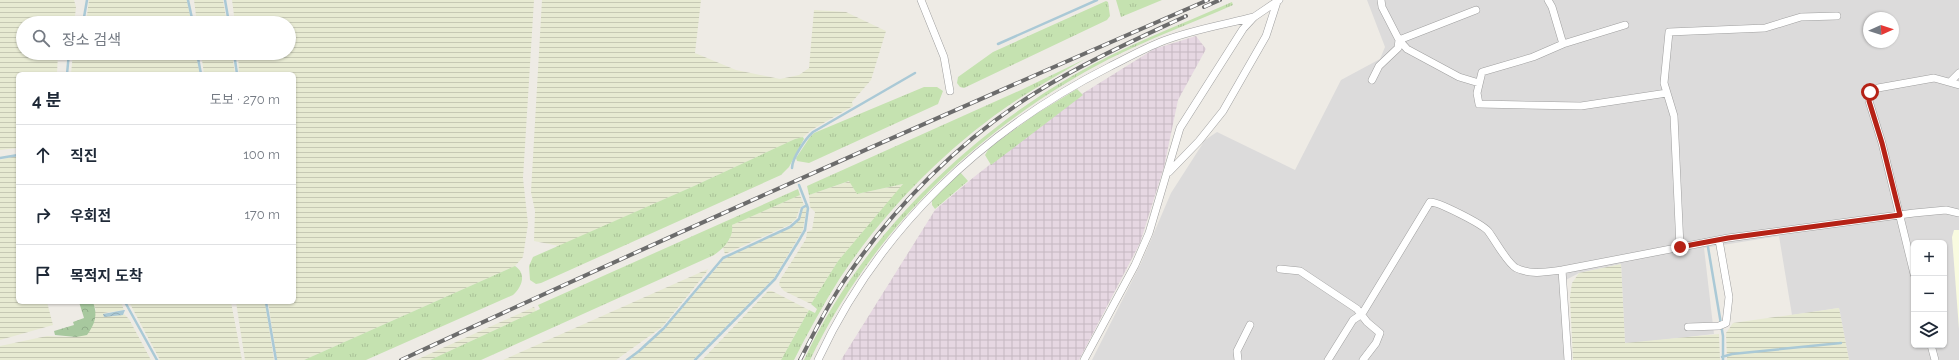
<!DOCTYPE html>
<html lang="ko">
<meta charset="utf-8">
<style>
body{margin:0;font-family:Raleway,"Noto Sans KR",sans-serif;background:#f2f2f3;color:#1f2937}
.controls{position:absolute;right:12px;bottom:12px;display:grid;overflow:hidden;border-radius:6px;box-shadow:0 1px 3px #0004}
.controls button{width:36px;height:36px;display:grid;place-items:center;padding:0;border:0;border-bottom:1px solid #e0e1e3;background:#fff;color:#1f2937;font:20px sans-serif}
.compass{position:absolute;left:1863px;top:12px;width:36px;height:36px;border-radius:50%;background:#fff;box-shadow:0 1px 3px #0004;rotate:87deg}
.stop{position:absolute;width:12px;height:12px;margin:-9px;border:3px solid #b52216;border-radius:50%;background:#fff}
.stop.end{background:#b52216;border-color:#fff;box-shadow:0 1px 4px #0008}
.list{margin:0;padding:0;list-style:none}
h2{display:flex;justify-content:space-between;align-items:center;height:52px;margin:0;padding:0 16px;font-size:17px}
h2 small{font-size:13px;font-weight:400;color:#747a83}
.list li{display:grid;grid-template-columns:26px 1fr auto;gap:12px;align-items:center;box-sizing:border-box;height:60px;padding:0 16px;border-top:1px solid #e0e1e3}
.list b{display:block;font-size:15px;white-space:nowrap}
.list em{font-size:13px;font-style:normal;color:#747a83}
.icon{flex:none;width:22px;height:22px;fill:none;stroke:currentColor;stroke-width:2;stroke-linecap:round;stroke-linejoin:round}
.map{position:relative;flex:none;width:1959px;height:360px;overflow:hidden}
.search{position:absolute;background:#fff;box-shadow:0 1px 3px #0004;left:16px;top:16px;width:280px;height:44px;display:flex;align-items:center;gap:10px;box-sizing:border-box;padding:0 14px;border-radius:22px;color:#747a83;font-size:15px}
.panel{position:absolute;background:#fff;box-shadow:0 1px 3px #0004;left:16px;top:72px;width:280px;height:232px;border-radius:6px}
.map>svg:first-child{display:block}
.residential{fill:#dcdbdb;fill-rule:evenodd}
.industrial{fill:url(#industrial-grid)}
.education{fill:#f9fbe0}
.farmland{fill:url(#farmland-rules)}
.grass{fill:url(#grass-tufts)}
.forest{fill:url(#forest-crowns)}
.water{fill:url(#water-waves)}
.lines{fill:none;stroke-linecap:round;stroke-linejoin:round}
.stream{stroke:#aac9d6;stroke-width:2.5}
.street-casing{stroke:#9f9f9f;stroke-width:8}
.street{stroke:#fff;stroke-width:7}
.rail-casing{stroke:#6c6c6c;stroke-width:4}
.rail{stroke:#fff;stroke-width:2.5;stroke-dasharray:8;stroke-linecap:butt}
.route{stroke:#b52216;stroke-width:5}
</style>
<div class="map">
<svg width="1959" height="360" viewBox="0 0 1959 360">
<defs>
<pattern id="industrial-grid" width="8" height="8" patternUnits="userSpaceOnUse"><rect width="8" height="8" fill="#e6d7e2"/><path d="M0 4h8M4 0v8" fill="none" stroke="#c5b8c1"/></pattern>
<pattern id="farmland-rules" width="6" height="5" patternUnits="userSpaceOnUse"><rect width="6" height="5" fill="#e7ead2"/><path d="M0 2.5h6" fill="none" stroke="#c6c8b4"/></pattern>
<pattern id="grass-tufts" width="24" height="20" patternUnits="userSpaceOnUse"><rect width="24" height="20" fill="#c5e2b0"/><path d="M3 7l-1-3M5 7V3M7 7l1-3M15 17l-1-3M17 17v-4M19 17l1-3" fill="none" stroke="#a9c197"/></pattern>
<pattern id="forest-crowns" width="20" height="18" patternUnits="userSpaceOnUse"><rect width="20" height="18" fill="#a7c89e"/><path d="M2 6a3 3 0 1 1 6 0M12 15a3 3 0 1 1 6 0" fill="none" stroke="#8fab88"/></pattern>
<pattern id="water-waves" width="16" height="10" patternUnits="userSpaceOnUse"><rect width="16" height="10" fill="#aac9d6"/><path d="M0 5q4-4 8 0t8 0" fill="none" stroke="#92acb7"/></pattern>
</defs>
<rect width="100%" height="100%" fill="#eeebe5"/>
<path class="residential" d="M1367,0H1959V360H1849L1839,308L1792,315L1779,236L1704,248L1714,334L1625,344L1621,264L1579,273L1560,283L1565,360H1092L1141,263L1171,193L1205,140L1217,132L1295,170L1341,80L1380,59L1385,47ZM1869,18H1893V42H1869ZM1914,243H1944V345H1914Z"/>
<path class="industrial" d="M1196,36L1206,49L1178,100L1164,167L1140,243L1079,360H841L935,210L974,177L1077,97L1154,49Z"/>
<path class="education" d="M1954,230H1959V329L1952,237Z"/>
<path class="farmland" d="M0,0H74L76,7L75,16L72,23H23V53H58L57,74H18V148L0,150Z
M89,0H187L192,23H86Z
M194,0H223L227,23H197Z
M232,0H534L523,178L528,224L523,257L515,266L304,360H277L268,302H294V74H239L238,53H289V23H235Z
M542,0H701L695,53L736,70L780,79L799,75L809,68L814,10L846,12L886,31L871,80L852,102L853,106L813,129L803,137L795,139L694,186L559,246L534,241L535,211L531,192Z
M73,53H196L200,74H71Z
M201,53H232L235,74H204Z
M12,157H18V302H47L53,325L0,340V160Z
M850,181L857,194L904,184L838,261L811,304L784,291L779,285L780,280L806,239L807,232L812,230L815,212L810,207L809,195Z
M800,195L804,205L800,208L796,219L789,225L725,254L723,248L730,239L732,225Z
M807,207L803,230L774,278L693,360H629L665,328L724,259L791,227L799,220L803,209Z
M1621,264L1625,343L1719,334L1720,360H1573L1570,297L1572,283L1579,273Z
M708,269L706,273L662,327L616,360H503Z
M768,291H772L809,310L781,360H702Z
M93,302H121L124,310L103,313L123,315L124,314L129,319L151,360H0V346L47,336L76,337L96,310Z
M129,302H231L242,360H160Z
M236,302H265L274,360H245Z
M534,307L536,311L430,360H416Z
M1839,308L1849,360H1727L1726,333L1733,323Z"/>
<path class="grass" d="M1116,0H1162L1121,17Z
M1106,1L1108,2L1110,16L1107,20L964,88L960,87L957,83L958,77L993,52Z
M1232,2L1233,5C1192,23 1149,39 1109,59C980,126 873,229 810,360H804C858,243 962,140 1072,76C1123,46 1178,26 1232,2Z
M1085,59C1058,75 1031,90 1005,108C941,153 883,213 840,278C823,305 808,332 794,360H781L809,310L815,313L817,309L811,304L838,261L903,184L857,194L849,181L809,195L807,186L1021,90Z
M924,87H937L943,91L938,104L809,163L797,161L796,158L810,137L814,133Z
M1077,89L1083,95L991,165L985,155L989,148L1036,114Z
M803,137L804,139L789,167L781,175L541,283L536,284L530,280L529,266L533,257L694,186L795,139Z
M960,172L968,181L935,209L932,205V200Z
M798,189L800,195L732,225C734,238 724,248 714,255L481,360H430L540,309L538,305Z
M515,266C527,274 522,287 513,295L366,360H304Z"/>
<path class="forest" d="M79,302H93C98,315 95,324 87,335L76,337L55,335L54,331L74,325L73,322L84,318Z"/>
<path class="water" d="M124,310H125L123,315L104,317L103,314Z"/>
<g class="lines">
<path class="stream" d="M188,0L193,23
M225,0L229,23
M83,23L87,0
M998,44L1097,0
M197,53L201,74
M234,53L237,74
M67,74L69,53
M0,158L18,155
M792,168C792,158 806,138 813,132L915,73
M1708,247L1723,336V360
M125,302L157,360
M266,302L276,360
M1722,357L1732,354L1841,343
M627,360L639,351L664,328L723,258L790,227L799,219L802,208L807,205
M695,360L775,279L798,242L805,230L808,208L799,185"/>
<defs>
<path id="street" d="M921,0L944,57L950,91
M1381,0L1382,7L1399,40L1407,49L1459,77L1479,83
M1548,0L1552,7L1563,44
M1625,25L1563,44L1533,57L1482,72L1477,93L1479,104L1581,106L1667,93
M1372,80L1379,66L1398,48L1399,40L1476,10
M1950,82L1959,73
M1169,172L1199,141L1223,111L1266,36L1277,2
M1680,247L1674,116L1664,83L1669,32L1765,28L1801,17L1837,16
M1280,269L1300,271L1357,309L1367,322L1380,333L1376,343L1363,360
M1562,270L1568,360
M1914,274L1882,143L1869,101L1870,92L1878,88L1934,78L1959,85
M1688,327L1719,326L1726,323L1729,297L1719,240
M1931,345L1935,360
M818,360C878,230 982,131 1109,67C1127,58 1145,48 1163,41C1191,30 1226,24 1254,17
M1084,360L1135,265L1149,233L1180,128L1243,29L1254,17L1279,0
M1238,360L1237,351L1250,325
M1328,360L1353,320L1362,314L1430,202C1439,202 1482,224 1488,231C1495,240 1507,263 1516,268C1531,275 1546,272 1562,270L1728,238L1914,213L1946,210L1959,213"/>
</defs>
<use href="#street" class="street-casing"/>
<use href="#street" class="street"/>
<defs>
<path id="rail" d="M1204,7L1220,0
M401,360C668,236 938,117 1208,0
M800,360C814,333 827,306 844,281C893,207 960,140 1035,93C1083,63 1135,40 1186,16"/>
</defs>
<use href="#rail" class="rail-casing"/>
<use href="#rail" class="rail"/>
</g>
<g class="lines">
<path class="route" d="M1680,247L1728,238L1900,215L1882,143L1869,101L1870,92"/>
</g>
</svg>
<div class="controls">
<button>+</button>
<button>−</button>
<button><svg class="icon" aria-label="layers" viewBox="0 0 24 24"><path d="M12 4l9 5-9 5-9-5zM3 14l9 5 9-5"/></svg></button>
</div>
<svg class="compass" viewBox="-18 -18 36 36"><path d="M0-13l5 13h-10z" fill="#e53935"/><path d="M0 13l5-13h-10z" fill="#747a83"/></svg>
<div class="stop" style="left:1870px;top:92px"></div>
<div class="stop end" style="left:1680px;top:247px"></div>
<div class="search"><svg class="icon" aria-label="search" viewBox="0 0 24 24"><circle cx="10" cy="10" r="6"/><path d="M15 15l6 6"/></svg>장소 검색</div>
<section class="panel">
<h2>4 분<small>도보 · 270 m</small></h2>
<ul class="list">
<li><svg class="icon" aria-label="ahead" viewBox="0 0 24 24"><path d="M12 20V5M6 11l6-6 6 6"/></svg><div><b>직진</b></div><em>100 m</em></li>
<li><svg class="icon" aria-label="right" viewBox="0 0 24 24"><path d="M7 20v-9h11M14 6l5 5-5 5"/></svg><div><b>우회전</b></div><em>170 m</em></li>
<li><svg class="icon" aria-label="arrive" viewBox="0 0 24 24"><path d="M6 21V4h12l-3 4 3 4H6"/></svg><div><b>목적지 도착</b></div></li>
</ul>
</section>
</div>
